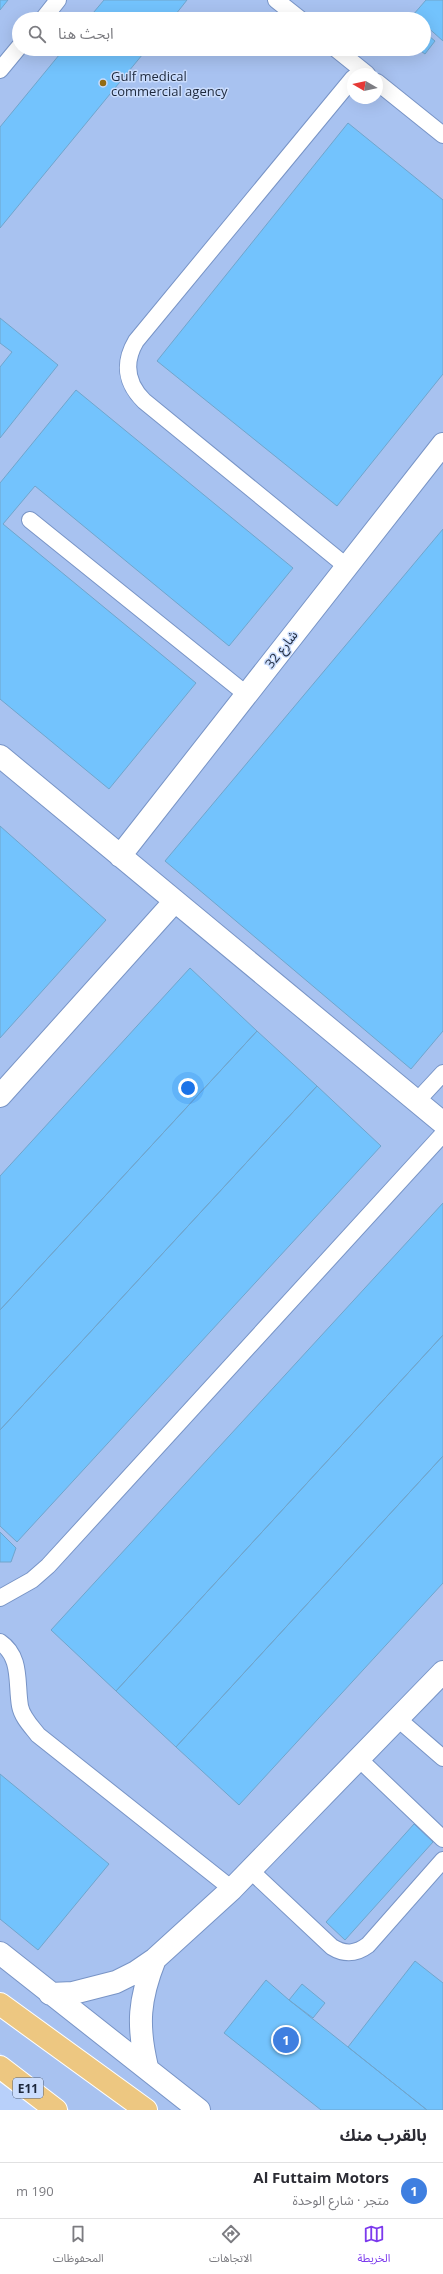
<!DOCTYPE html>
<html lang="ar">
<meta charset="utf-8">
<style>
body{margin:0;font-family:"Open Sans","Noto Sans Arabic",sans-serif;background:#f2f2f3;color:#2b2b33;direction:rtl}
.compass{position:absolute;left:347px;top:68px;width:36px;height:36px;border-radius:50%;background:#fff;box-shadow:0 4px 16px #0002;rotate:279deg}
.you{position:absolute;left:188px;top:1088px;width:14px;height:14px;margin:-10px;border:3px solid #fff;border-radius:50%;background:#1a73e8;box-shadow:0 0 0 6px #1a73e833}
.badge{display:grid;place-items:center;width:26px;height:26px;border-radius:50%;background:#7c3aed;color:#fff;font-size:13px;font-weight:700}
.pin{position:absolute;translate:-50% -50%;border:2px solid #fff;box-shadow:0 1px 4px #0006}
.list{margin:0;padding:0;list-style:none}
h2{display:flex;justify-content:space-between;align-items:center;height:52px;margin:0;padding:0 16px;font-size:17px}
h2 small{font-size:13px;font-weight:400;color:#7c7c81}
.list li{display:grid;grid-template-columns:26px 1fr auto;gap:12px;align-items:center;box-sizing:border-box;height:56px;padding:0 16px;border-top:1px solid #e1e1e2}
.list b{display:block;font-size:15px;white-space:nowrap}
.list p{margin:0;font-size:13px;white-space:nowrap;color:#7c7c81}
.list em{font-size:13px;font-style:normal;color:#7c7c81}
.icon{flex:none;width:22px;height:22px;fill:none;stroke:currentColor;stroke-width:2;stroke-linecap:round;stroke-linejoin:round}
.map{position:relative;flex:none;width:443px;height:2110px;overflow:hidden;direction:ltr}
.search{position:absolute;background:#fff;box-shadow:0 4px 16px #0002;left:12px;right:12px;top:12px;height:44px;display:flex;align-items:center;gap:10px;box-sizing:border-box;padding:0 14px;border-radius:22px;color:#7c7c81;font-size:15px}
.sheet{height:108px;background:#fff}
nav{display:flex;justify-content:space-around;align-items:center;box-sizing:border-box;height:56px;border-top:1px solid #e1e1e2;background:#fff;font-size:11px;color:#7c7c81}
nav a{display:grid;justify-items:center;gap:2px}
nav .on{color:#7c3aed}
.map>svg:first-child{display:block}
.built{fill:#a8c2f0;fill-rule:evenodd}
.building{fill:#73c3fd;stroke:#70a5cc}
.lines{fill:none;stroke-linecap:round;stroke-linejoin:round}
.service-casing{stroke:#7894c6;stroke-width:18}
.minor-casing{stroke:#7894c6;stroke-width:24}
.motorway-casing{stroke:#fff;stroke-width:24}
.service{stroke:#fff;stroke-width:16}
.minor{stroke:#fff;stroke-width:22}
.motorway{stroke:#edc781;stroke-width:22}
.poi-dot{fill:#936c15;stroke:#cbddfd;stroke-width:1.5}
.labels{text-anchor:middle;dominant-baseline:central;stroke-width:3;stroke-linejoin:round;paint-order:stroke}
.shield{fill:#cbddfd;stroke:#515e76;stroke-width:1}
.shield-label{font-size:12px;font-weight:bold;fill:#1d283c}
.poi-label{font-size:13px;fill:#1d283c;stroke:#cbddfd;text-anchor:start}
.street-label{font-size:13px;fill:#1d283c;stroke:#cbddfd}
</style>
<div class="map">
<svg width="443" height="2110" viewBox="0 0 443 2110">
<rect width="100%" height="100%" fill="#b8d0fa"/>
<path class="built" d="M0,0H443V2110H70L0,2053ZM19,19H424V49H19ZM353,74H377V98H353Z"/>
<path class="building" d="M0,0H8L0,10Z
M104,0H187L172,19H88Z
M426,0H443V41L424,24V19H418L413,15Z
M424,32L435,41L425,54L418,49H424Z
M64,49H147L0,228V127Z
M348,123L443,200V374L337,506L157,361Z
M0,318L58,365L0,438V367L12,352L0,343Z
M76,390L293,568L229,646L35,486L3,524L196,683L109,789L0,699V483Z
M443,529V1031L411,1069L165,861Z
M0,826L106,920L0,1038Z
M190,968L257,1031L0,1310V1176Z
M257,1031L317,1086L0,1430V1310Z
M317,1086L381,1146L17,1542L0,1526V1430Z
M443,1203V1335L116,1691L51,1630Z
M443,1335V1456L176,1747L116,1691Z
M443,1456V1583L239,1805L176,1747Z
M0,1532L16,1548L11,1562H0Z
M0,1774L109,1864L38,1950L0,1919Z
M414,1824L433,1842L345,1940L326,1922Z
M415,1961L443,1983V2110H427L348,2047Z
M266,1980L289,2000L427,2110H321L224,2033Z
M302,1984L325,2003L313,2018L289,2000Z"/>
<g class="lines">
<defs>
<path id="service" d="M276,0L300,19
M43,19L58,0
M336,49L367,74
M0,70L19,47
M377,82L443,135
M30,520L246,694
M346,566L144,401C126,383 123,363 136,341L353,78
M417,1101L443,1073
M0,1598L32,1580L48,1566L443,1134
M0,1642C22,1657 16,1683 20,1706C22,1717 31,1726 38,1735L232,1889
M398,1719L443,1758
M359,1759L443,1839
M250,1870L332,1947C345,1955 356,1954 368,1945L443,1860"/>
<path id="minor" d="M0,756L443,1123
M120,856L443,444
M0,1096L175,901
M0,1953L199,2110
M50,1994L73,1993L116,1982L136,1972L155,1959L232,1889L443,1672
M147,2067C137,2025 139,1999 155,1959"/>
<path id="motorway" d="M0,2004L146,2110
M0,2067L56,2110"/>
</defs>
<use href="#service" class="service-casing"/>
<use href="#minor" class="minor-casing"/>
<use href="#motorway" class="motorway-casing"/>
<use href="#service" class="service"/>
<use href="#minor" class="minor"/>
<use href="#motorway" class="motorway"/>
</g>
<circle class="poi-dot" cx="103" cy="83" r="4"/>
<g class="labels">
<rect class="shield" x="13" y="2078" width="30" height="20" rx="3"/>
<g class="shield-label">
<text x="28" y="2088">E11</text>
</g>
<g class="poi-label">
<text x="111" y="76">Gulf medical<tspan x="111" dy="15">commercial agency</tspan></text>
</g>
<g class="street-label">
<text transform="translate(281 649) rotate(-52)">شارع 32</text>
</g>
</g>
</svg>
<svg class="compass" viewBox="-18 -18 36 36"><path d="M0-13l5 13h-10z" fill="#e53935"/><path d="M0 13l5-13h-10z" fill="#7c7c81"/></svg>
<div class="you"></div>
<div class="pin badge" style="left:286px;top:2040px;background:#3f7fe0">1</div>
<div class="search"><svg class="icon" aria-label="search" viewBox="0 0 24 24"><circle cx="10" cy="10" r="6"/><path d="M15 15l6 6"/></svg>ابحث هنا</div>
</div>
<section class="sheet">
<h2>بالقرب منك<small></small></h2>
<ul class="list">
<li><span class="badge" style="background:#3f7fe0">1</span><div><b>Al Futtaim Motors</b><p>متجر · شارع الوحدة</p></div><em>190 m</em></li>
</ul>
</section>
<nav>
<a class="on"><svg class="icon" aria-label="map" viewBox="0 0 24 24"><path d="M3 6l6-2 6 2 6-2v14l-6 2-6-2-6 2zM9 4v14M15 6v14"/></svg>الخريطة</a>
<a><svg class="icon" aria-label="directions" viewBox="0 0 24 24"><path d="M12 3l9 9-9 9-9-9zM9 14v-3h6M13 9l2 2-2 2"/></svg>الاتجاهات</a>
<a><svg class="icon" aria-label="saved" viewBox="0 0 24 24"><path d="M7 4h10v16l-5-4-5 4z"/></svg>المحفوظات</a>
</nav>
